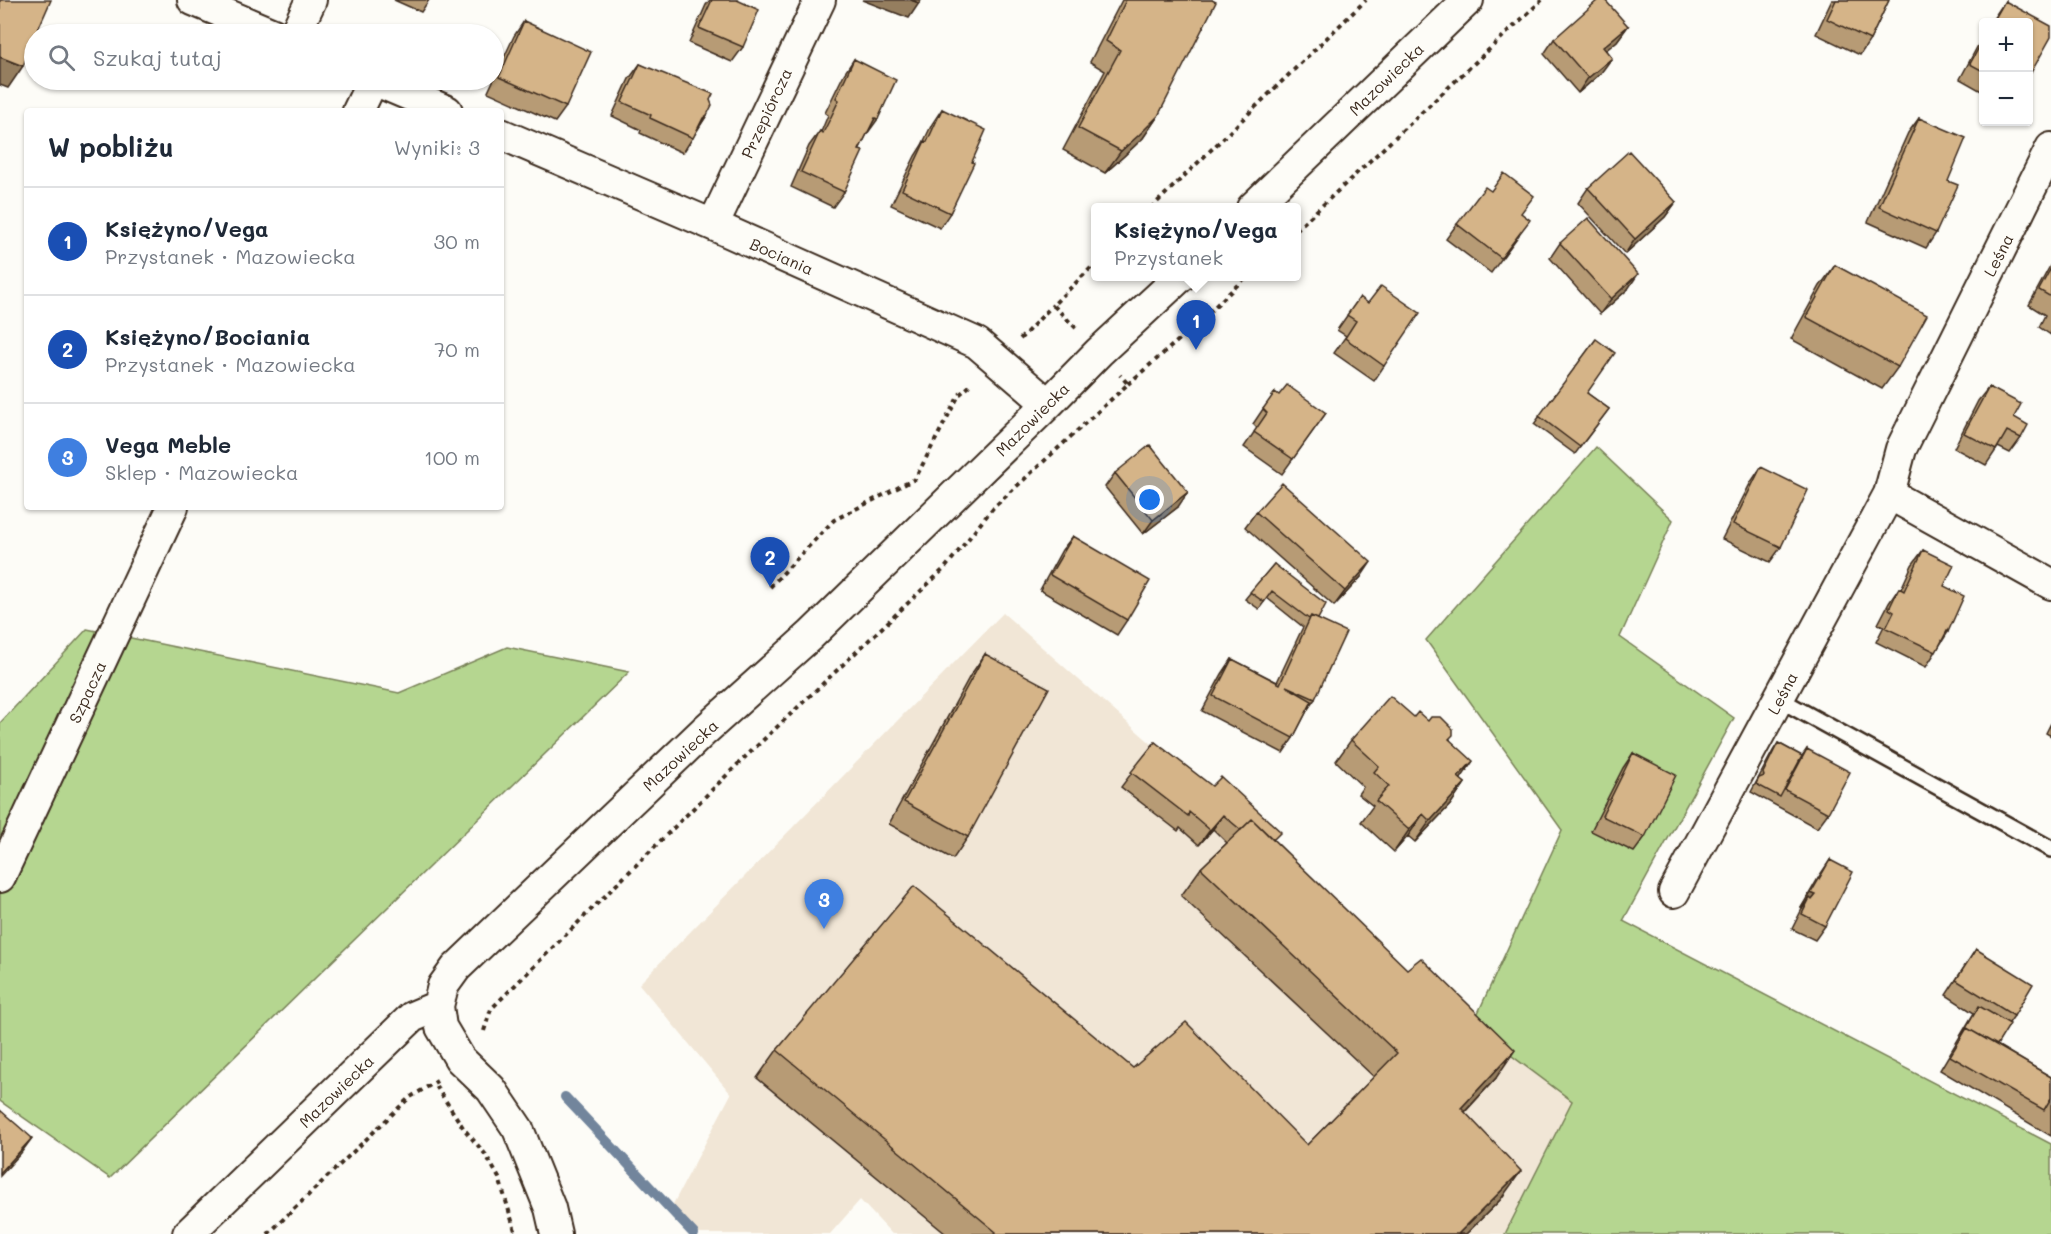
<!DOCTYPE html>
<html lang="pl">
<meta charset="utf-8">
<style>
body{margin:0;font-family:Mali,sans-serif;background:#f2f2f3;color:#1f2937}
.controls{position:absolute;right:18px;top:18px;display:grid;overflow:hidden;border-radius:6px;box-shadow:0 2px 4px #0004}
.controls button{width:54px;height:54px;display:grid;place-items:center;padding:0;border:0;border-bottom:2px solid #e0e1e3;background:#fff;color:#1f2937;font:30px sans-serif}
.you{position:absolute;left:1150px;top:500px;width:21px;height:21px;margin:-15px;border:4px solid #fff;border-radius:50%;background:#1a73e8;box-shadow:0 0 0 9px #1a73e833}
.badge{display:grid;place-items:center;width:39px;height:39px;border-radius:50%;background:#c8321e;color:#fff;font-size:20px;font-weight:700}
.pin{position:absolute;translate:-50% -50px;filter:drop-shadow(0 2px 3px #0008)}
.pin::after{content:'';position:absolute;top:32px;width:21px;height:18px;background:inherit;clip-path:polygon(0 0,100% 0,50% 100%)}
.popup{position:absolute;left:1091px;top:203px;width:210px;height:78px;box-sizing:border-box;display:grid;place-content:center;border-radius:6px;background:#fff;filter:drop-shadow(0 2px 4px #0005);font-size:20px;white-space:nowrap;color:#747a83}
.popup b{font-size:22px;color:#1f2937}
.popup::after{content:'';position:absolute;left:50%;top:100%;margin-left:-12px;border:12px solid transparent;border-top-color:#fff}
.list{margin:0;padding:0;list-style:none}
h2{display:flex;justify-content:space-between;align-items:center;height:78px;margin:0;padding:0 24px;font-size:26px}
h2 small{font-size:20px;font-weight:400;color:#747a83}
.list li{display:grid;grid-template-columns:39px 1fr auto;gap:18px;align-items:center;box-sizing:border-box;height:108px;padding:0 24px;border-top:2px solid #e0e1e3}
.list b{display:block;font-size:22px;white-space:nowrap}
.list p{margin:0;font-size:20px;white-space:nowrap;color:#747a83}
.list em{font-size:20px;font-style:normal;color:#747a83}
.icon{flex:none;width:33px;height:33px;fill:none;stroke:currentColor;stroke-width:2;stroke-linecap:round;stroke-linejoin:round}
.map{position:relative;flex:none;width:2051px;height:1234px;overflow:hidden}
.search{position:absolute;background:#fff;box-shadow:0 2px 4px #0004;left:24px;top:24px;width:480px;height:66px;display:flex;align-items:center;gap:15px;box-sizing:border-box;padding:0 21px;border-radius:33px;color:#747a83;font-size:22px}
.panel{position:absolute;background:#fff;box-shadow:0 2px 4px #0004;left:24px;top:108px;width:480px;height:402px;border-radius:6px}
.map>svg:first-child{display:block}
.built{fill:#f1e6d6}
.green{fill:#b5d690;stroke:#788057;stroke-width:1.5}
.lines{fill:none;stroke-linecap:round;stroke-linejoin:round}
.stream{stroke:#72859c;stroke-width:10}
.lane-casing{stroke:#3b2a1e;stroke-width:20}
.street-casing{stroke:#3b2a1e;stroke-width:34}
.path{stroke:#3b2a1e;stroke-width:4;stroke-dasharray:4.5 4.5;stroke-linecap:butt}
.lane{stroke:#fdfcf7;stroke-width:15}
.street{stroke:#fdfcf7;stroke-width:30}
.wall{fill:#b79b75;stroke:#3b2a1e;stroke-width:1.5}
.shaded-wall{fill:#957e5f;stroke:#3b2a1e;stroke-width:1.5}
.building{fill:#d5b488;stroke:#3b2a1e;stroke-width:1.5}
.labels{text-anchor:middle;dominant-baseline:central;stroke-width:4.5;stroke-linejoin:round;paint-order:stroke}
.street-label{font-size:16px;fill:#3b2a1e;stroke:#fdfcf7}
</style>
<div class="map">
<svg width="2051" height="1234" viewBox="0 0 2051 1234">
<rect width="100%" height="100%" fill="#fdfcf7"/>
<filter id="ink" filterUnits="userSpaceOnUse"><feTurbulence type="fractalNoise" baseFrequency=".0167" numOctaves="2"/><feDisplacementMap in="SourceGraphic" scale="12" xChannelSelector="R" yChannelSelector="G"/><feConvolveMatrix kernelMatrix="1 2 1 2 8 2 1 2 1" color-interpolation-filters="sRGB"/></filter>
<g filter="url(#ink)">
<path class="built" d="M1003,613L1472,1026L1572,1101L1505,1234H892L860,1200L830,1234H694L670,1210L731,1094L639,984Z"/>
<path class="green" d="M1596,447L1673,520L1620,637L1734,718L1623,921L2051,1144V1234H1505L1572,1101L1472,1026L1562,830L1426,640Z
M87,629L399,693L507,647L629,672L110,1178L0,1101V723Z"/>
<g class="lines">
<path class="stream" d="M565,1097L694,1234"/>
<defs>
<path id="lane" d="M1779,699L2051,849"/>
<path id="street" d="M193,0L273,34
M295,34L311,0
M374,80L447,111
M358,111L373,80
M501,134L713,225L977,343L1048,404
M1252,208L1468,0
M713,225L820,0
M1889,494L2051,584
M0,877L173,507
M1674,892L1889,494L1901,449L2051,148
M188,1234L412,1017L438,1006
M556,1234L550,1208L518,1129L491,1089L460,1059L441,1027L438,1006L443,986L456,968L704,731L811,635L1048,404L1099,352L1181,276"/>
</defs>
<use href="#lane" class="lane-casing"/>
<use href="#street" class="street-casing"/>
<path class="path" d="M1151,208L1366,0
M1296,230L1542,0
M1076,328L1053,305L1096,263
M1020,339L1053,305
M1128,384L1189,331L1247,276
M770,587L834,520L915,479L959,395L973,383
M484,1031L491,1009L740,762L945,568L993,508L1128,384L1120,375
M436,1086L464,1129L486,1155L499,1178L516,1234
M268,1234L409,1098L437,1081"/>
<use href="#lane" class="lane"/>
<use href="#street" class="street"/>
</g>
<path class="wall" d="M394,0H429L421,12Z
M710,0H737L743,47L732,62L689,43L706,5Z
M1122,0H1212L1158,116L1143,138L1124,156L1105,173L1063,150L1105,71L1090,62Z
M1832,0H1889L1870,40L1860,55L1816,34Z
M2005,1L2028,22H1991Z
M524,21L566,107L555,122L488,92L514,36Z
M1628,26L1617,41L1606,50L1601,73L1578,93L1544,54L1554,39Z
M1983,36V92L1960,79Z
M854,59L867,134L859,150L844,192L833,207L791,187L809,146L820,131L821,132L828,115L825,113L844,74Z
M640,64L710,100L707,115L683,153L640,133L641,130L612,116L629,79Z
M942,109L972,162L950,213L940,228L891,205L915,156L922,145L932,124Z
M1919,118L1948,181L1936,233L1926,248L1868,222L1908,133Z
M1588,188L1676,202L1665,217L1625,254L1578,203Z
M1521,213L1519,235L1491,273L1446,239L1457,224Z
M1560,243L1628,289L1600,314L1550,258Z
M2051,264V335L2039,327L2045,315L2029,305Z
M1835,265L1898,367L1882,389L1791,339L1820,286Z
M1360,297L1384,366L1374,381L1334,353L1346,336L1337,330Z
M1596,339L1587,393L1609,409L1575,454L1534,424Z
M1989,387L2014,417L2021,438L2010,453L1998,447L1986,465L1954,448L1978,401Z
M1279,395L1326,413L1282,474L1244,447L1257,428L1253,424L1263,409Z
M1761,467L1781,547L1770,562L1722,539L1751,482Z
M1115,473L1178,507L1143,534L1105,487Z
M1256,512L1361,577L1334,606L1245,527Z
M1073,536L1127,620L1117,635L1040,590L1062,550Z
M1923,550L1944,586L1948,632L1926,667L1876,642L1884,626L1878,624L1889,603L1899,588L1901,589L1912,565Z
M1274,564L1318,619L1315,699L1308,709L1293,738L1283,753L1202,711L1222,674L1232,659L1277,682L1301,631L1303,627L1267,598L1259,609L1245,599Z
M985,654L968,837L953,859L889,824L970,676Z
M1414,717L1450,739L1460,779L1465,783L1450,805L1415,842L1408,836L1394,852L1361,822L1373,806L1358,794L1363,787L1336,761L1351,740Z
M2051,723V736L2046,733Z
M1155,742L1274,841L1496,1078L1465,1112L1501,1199L1466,1234H946L757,1078L777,1050L1133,1068L1307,1145L1374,1077L1181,896L1201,868L1227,843L1213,829L1199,845L1180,828L1178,831L1121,787Z
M1778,743L1802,756L1807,749L1828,813L1817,828L1751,792L1773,751Z
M1633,753L1645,837L1634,852L1591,831L1623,768Z
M1830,860L1825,926L1815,940L1792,929L1802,909L1801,908L1820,875Z
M1976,949L2014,1016L2009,1023L1997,1045L2051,1077V1136L1940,1070L1974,1013L1946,995Z"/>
<path class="shaded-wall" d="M862,0H911L919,3L909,18Z
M1628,26L1617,41L1592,62L1603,47Z
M0,57L23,66L8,88L0,85Z
M1612,58L1601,73L1578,93L1588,78Z
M707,115L697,130L703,118Z
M1158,116L1143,138L1124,156L1105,173L1121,151Z
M875,118L878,119L867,134Z
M1676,202L1665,217L1625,254L1635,239Z
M1638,274L1628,289L1600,314L1611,299Z
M1188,492L1178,507L1143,534L1153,520Z
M1371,562L1361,577L1334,606L1345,591Z
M1473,761L1458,783V777Z
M1465,783L1450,805L1415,842L1430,821Z
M1423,814L1408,836L1394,852L1409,830Z
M1223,815L1213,829L1199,845L1210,830Z
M1811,893L1816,895L1804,910L1810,898L1802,909L1801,908Z
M1515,1050L1496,1078L1442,1136L1461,1108Z
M32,1138L21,1153L0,1176V1173Z
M1521,1171L1501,1199L1466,1234H1458Z"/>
<path class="building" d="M0,0H51L36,34H34V39L23,66L0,57Z
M712,0H737L759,10L743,47L699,28Z
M911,0H920L919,3Z
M1126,0H1212L1216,2L1158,116L1139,135L1121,151L1078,128L1120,50L1106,41Z
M1598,0H1605L1628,26L1603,47L1612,58L1588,78L1554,39Z
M1836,0H1889L1870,40L1827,19Z
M2005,1L2051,26V37L2028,78V22H1993Z
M524,21L591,52L566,107L499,77Z
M1983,40V71L1970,64Z
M854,59L896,80L878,119L875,118L859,150L863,151L844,192L801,172L820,131L823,133L830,119L839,100L836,98Z
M640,64L713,94L710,100L712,105L707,115L703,118L693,138L650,118L651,115L622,102Z
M942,109L986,130L972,162L974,163L950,213L902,190L925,141L927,142Z
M1919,118L1966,138L1948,181L1958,185L1936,233L1879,207Z
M1629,151L1676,202L1635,239L1588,188Z
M1504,173L1534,196L1521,213L1530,220L1501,258L1457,224L1485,187L1491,191Z
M1588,218L1638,274L1611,299L1560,243Z
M1835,265L1927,315L1898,367L1806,317Z
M2051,268V297L2039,290Z
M1381,286L1420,313L1384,366L1345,338L1356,321L1347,315L1360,297L1368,303Z
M1596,339L1615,353L1587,393L1609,409L1580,447L1539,416Z
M1287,385L1326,413L1293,459L1254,432L1267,413L1263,409L1275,392L1279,395Z
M1989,387L2021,404L2014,417L2028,425L2021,438L2007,431L1996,450L1964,433Z
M1150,445L1188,492L1153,520L1115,473Z
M1761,467L1808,490L1781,547L1733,524Z
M1282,483L1371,562L1345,591L1256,512Z
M1073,536L1150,581L1127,620L1050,575Z
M1923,550L1954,565L1944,586L1964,596L1948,632L1947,631L1936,652L1886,628L1894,612L1889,609L1899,588L1904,591Z
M1274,564L1326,604L1318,619L1311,616L1309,619L1272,591L1264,602L1250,592Z
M1311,616L1346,632L1315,699L1286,686L1312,701L1293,738L1213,696L1232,659L1280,684Z
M985,654L1049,688L968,837L904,802Z
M1390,696L1414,717L1418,712L1428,721L1431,717H1441L1453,729V735L1449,739L1473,761L1458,777L1465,783L1430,821L1423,814L1409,830L1376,801L1389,786L1374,772L1379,766L1351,740Z
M1155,742L1212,786L1221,777L1281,832L1273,840L1252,819L1241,830L1223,815L1210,830L1189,812L1188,816L1131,772Z
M1778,743L1802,756L1780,797L1756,784L1759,778L1764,776L1763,773Z
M1807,749L1850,772L1828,813L1785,790Z
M1633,753L1676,775L1645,837L1602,816Z
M1252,819L1407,969L1421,958L1515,1050L1461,1108L1521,1171L1458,1234H994L996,1232L777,1050L914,886L1133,1068L1186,1022L1307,1145L1397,1053L1201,868Z
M1830,860L1853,872L1825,926L1802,914L1810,898L1812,900L1816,895L1811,893Z
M1976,949L2033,984L2014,1016L1956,980Z
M1979,1006L2010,1024L1997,1045L1967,1028L1962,1035Z
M1967,1028L2051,1077V1098L2044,1110L1950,1056Z
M0,1110L32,1138L0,1173Z"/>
</g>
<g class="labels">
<g class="street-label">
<text transform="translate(1386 79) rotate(-44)">Mazowiecka</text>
<text transform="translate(766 113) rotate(-65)">Przepiórcza</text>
<text transform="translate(1998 255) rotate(-63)">Leśna</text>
<text transform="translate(782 256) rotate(24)">Bociania</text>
<text transform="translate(1032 419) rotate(-45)">Mazowiecka</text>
<text transform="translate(87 692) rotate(-65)">Szpacza</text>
<text transform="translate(1782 693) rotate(-62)">Leśna</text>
<text transform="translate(680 755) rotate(-43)">Mazowiecka</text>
<text transform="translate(336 1091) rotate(-44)">Mazowiecka</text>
</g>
</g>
</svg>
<div class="controls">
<button>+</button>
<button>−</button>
</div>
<div class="you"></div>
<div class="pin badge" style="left:1196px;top:350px;background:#1a4fb4">1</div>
<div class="popup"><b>Księżyno/Vega</b>Przystanek</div>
<div class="pin badge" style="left:770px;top:587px;background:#1a4fb4">2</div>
<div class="pin badge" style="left:824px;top:929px;background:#3f7fe0">3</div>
<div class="search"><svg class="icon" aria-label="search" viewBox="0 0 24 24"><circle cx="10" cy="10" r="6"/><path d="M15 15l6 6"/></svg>Szukaj tutaj</div>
<section class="panel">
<h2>W pobliżu<small>Wyniki: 3</small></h2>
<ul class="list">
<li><span class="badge" style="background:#1a4fb4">1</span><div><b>Księżyno/Vega</b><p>Przystanek · Mazowiecka</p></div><em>30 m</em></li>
<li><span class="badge" style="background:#1a4fb4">2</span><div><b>Księżyno/Bociania</b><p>Przystanek · Mazowiecka</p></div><em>70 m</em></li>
<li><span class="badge" style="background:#3f7fe0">3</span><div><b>Vega Meble</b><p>Sklep · Mazowiecka</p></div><em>100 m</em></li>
</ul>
</section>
</div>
